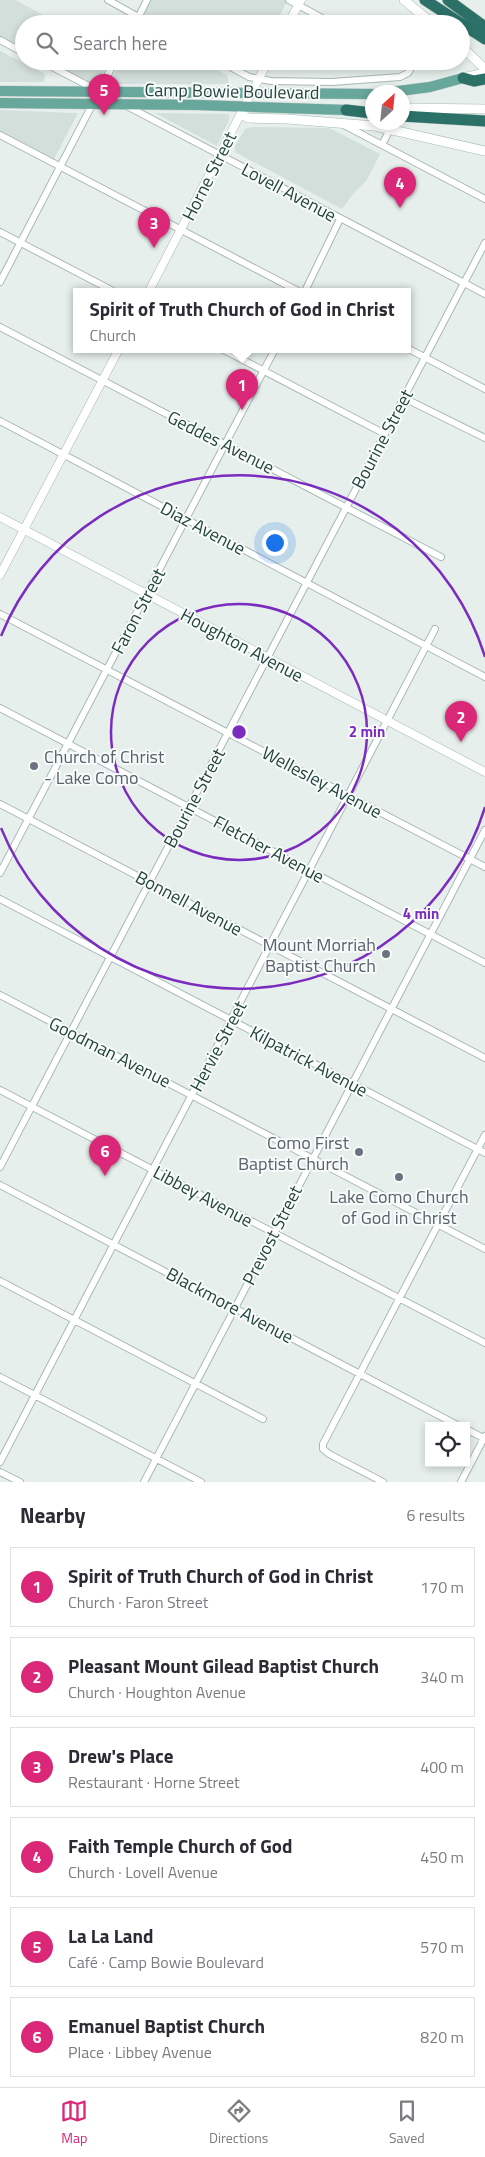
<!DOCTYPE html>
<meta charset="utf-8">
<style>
body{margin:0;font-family:"Titillium Web",sans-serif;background:#f2f2f3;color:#2b2b33}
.controls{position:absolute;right:15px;bottom:15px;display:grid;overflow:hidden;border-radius:0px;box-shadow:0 2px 8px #0003}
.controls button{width:45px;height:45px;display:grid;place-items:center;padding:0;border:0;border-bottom:1px solid #e1e1e2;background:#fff;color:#2b2b33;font:25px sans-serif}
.compass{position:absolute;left:365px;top:85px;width:45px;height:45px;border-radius:50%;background:#fff;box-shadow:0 2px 8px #0003;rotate:27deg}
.you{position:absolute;left:274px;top:542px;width:18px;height:18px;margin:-12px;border:4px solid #fff;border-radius:50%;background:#1a73e8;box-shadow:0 0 0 8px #1a73e833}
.badge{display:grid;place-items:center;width:32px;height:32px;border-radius:50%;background:#db2777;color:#fff;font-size:16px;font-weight:700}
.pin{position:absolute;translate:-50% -41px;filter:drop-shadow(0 1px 2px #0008)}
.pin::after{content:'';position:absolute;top:26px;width:18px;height:15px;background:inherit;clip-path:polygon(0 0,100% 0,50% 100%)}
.popup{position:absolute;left:73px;top:288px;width:338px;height:65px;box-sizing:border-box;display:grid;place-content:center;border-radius:0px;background:#fff;filter:drop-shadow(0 1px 4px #0005);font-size:16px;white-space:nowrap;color:#7c7c81}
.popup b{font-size:19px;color:#2b2b33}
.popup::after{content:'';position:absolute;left:50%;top:100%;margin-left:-10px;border:10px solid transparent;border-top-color:#fff}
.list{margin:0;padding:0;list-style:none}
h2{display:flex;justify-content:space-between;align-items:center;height:65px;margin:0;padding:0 20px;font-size:21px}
h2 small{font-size:16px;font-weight:400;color:#7c7c81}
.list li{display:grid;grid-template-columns:32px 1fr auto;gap:15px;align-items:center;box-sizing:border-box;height:80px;margin:0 10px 10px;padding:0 10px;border:1px solid #e1e1e2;border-radius:0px}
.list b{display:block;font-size:19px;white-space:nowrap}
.list p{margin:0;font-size:16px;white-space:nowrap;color:#7c7c81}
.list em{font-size:16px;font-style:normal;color:#7c7c81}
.icon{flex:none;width:28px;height:28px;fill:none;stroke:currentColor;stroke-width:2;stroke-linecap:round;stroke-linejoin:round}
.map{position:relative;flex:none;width:485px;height:1482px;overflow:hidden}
.search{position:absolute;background:#fff;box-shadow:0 2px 8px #0003;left:15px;right:15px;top:15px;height:55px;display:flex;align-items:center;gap:12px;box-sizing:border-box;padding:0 18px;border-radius:28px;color:#7c7c81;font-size:19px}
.sheet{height:605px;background:#fff}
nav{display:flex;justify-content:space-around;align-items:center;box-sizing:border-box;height:70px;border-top:1px solid #e1e1e2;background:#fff;font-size:14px;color:#7c7c81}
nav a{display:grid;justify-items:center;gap:2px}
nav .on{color:#db2777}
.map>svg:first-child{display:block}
.built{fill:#d3dfdb}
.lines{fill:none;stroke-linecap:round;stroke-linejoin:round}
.minor-casing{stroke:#a8b8b4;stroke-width:8}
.tertiary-casing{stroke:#a8b8b4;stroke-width:9}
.secondary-casing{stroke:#a3bcb5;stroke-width:10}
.primary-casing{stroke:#c1cac8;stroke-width:11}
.motorway-casing{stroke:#c1cac8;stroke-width:12}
.minor{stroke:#fff;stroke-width:6}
.tertiary{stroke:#fff;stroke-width:8}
.secondary{stroke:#fff;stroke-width:9}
.primary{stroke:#68a79b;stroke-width:10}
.motorway{stroke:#2c7168;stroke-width:11}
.ring{fill:none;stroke:#7b2cbf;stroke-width:2.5}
.worship-dot{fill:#6b7280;stroke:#f7fbf9;stroke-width:2}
.labels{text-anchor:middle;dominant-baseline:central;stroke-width:4;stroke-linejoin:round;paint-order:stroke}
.street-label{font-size:18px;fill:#23433c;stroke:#f7fbf9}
.worship-label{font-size:18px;fill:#5b616d;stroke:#f7fbf9;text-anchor:end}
.centre{fill:#7b2cbf;stroke:#f7fbf9;stroke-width:2.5}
.ring-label{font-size:15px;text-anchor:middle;font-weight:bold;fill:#7b2cbf;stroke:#f7fbf9;stroke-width:4;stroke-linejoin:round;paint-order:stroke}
</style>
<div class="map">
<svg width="485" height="1482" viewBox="0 0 485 1482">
<rect width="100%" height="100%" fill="#e6efec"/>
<path class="built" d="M0,0H15L61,24H24V49L0,36Z
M151,0H288L275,24H158L143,14Z
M0,51L45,74L44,82H0Z
M48,61H109L97,86H95Z
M121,61H200L227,75L229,84H109Z
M0,110L73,113H78L54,159L0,131Z
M155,113L229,114V120L217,146Z
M252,127L329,128L380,154L367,180L352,195L342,209L235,152V146L245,129Z"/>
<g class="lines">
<defs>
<path id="minor" d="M108,0L151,24
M289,0L333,24
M135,24L147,0
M0,40L24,53
M41,61L485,294
M220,61L249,77L271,81L332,82L400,77L408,73L410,70L408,64L404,61
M342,124L485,199
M0,135L298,291
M382,145L390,129
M0,232L113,291
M0,282L115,61
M305,291L340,219
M0,327L441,557
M407,348L485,389
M222,349L385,434
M404,398L485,438
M0,421L485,677
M0,614L485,867
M0,708L485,963
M0,804L485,1058
M0,873L275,349
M0,899L485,1153
M0,995L485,1249
M0,1090L485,1343
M0,1167L485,243
M0,1185L459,1426
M0,1281L263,1419
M0,1377L201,1482
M466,1429L485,1439
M0,1462L435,629
M0,1472L20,1482
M144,1482L485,830
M383,1482L329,1454L323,1449V1444L485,1135
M461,1482L485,1436"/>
<path id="tertiary" d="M288,24L301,0
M149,291L268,61
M0,517L485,772
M0,575L119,349"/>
<path id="secondary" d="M404,0L433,24
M461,46L485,69
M463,78L485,73
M402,108L485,109
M241,114L248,118L287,119L375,126L485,151"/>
<path id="primary" d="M0,91L372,94
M391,92L430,87L463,78
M0,103L198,105L346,110"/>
<path id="motorway" d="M425,0L485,39
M448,0L485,27
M463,78L474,81L485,79
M346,110L372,113
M402,116L485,121"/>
</defs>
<use href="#minor" class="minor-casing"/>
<use href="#tertiary" class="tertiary-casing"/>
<use href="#secondary" class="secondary-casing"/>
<use href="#primary" class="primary-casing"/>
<use href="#motorway" class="motorway-casing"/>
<use href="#minor" class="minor"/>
<use href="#tertiary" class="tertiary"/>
<use href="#secondary" class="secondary"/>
<use href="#primary" class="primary"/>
<use href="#motorway" class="motorway"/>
</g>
<g class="ring">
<circle cx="239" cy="732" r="128"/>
<path d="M485 807A257 257 0 0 1 1 828M1 636A257 257 0 0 1 485 657"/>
</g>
<g class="worship-dot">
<circle cx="34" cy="766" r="5"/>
<circle cx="386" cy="954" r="5"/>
<circle cx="359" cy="1152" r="5"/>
<circle cx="399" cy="1177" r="5"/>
</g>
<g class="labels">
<g class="street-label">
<text transform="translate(232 91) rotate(1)">Camp Bowie Boulevard</text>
<text transform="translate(209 176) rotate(-63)">Horne Street</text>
<text transform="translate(289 192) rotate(28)">Lovell Avenue</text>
<text transform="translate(382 439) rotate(-62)">Bourine Street</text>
<text transform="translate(221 442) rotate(27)">Geddes Avenue</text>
<text transform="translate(203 528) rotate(28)">Diaz Avenue</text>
<text transform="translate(138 611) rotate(-62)">Faron Street</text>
<text transform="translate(242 645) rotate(28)">Houghton Avenue</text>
<text transform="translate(322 782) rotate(28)">Wellesley Avenue</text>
<text transform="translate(194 798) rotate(-62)">Bourine Street</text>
<text transform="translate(269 849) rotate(28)">Fletcher Avenue</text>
<text transform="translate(189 903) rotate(28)">Bonnell Avenue</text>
<text transform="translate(218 1046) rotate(-62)">Hervie Street</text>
<text transform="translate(110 1052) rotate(27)">Goodman Avenue</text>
<text transform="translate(309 1061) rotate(28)">Kilpatrick Avenue</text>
<text transform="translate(203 1196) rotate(28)">Libbey Avenue</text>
<text transform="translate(272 1235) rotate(-63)">Prevost Street</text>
<text transform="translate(230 1305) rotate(28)">Blackmore Avenue</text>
</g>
<g class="worship-label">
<text x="44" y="756" text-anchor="start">Church of Christ<tspan x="44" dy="21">- Lake Como</tspan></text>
<text x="376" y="944">Mount Morriah<tspan x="376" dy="21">Baptist Church</tspan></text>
<text x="349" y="1142">Como First<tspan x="349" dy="21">Baptist Church</tspan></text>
<text x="399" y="1196" text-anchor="middle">Lake Como Church<tspan x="399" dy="21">of God in Christ</tspan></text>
</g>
</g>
<circle cx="239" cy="732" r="8" class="centre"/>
<g class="ring-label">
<text x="367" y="737">2 min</text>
<text x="421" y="919">4 min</text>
</g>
</svg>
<div class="controls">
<button><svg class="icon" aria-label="locate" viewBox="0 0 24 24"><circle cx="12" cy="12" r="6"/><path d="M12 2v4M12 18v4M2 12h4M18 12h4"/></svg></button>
</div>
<svg class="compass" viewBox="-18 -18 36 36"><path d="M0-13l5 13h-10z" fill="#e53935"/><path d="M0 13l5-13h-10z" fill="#7c7c81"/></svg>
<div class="you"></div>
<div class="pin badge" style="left:242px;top:410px">1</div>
<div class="popup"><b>Spirit of Truth Church of God in Christ</b>Church</div>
<div class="pin badge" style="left:461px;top:742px">2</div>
<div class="pin badge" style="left:154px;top:248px">3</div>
<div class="pin badge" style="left:400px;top:208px">4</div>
<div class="pin badge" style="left:104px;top:115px">5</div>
<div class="pin badge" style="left:105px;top:1176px">6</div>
<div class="search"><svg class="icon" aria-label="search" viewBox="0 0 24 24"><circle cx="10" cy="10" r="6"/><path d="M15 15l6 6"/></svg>Search here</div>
</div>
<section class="sheet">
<h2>Nearby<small>6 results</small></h2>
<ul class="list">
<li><span class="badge">1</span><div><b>Spirit of Truth Church of God in Christ</b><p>Church · Faron Street</p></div><em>170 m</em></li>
<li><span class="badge">2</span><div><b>Pleasant Mount Gilead Baptist Church</b><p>Church · Houghton Avenue</p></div><em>340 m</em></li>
<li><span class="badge">3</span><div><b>Drew's Place</b><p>Restaurant · Horne Street</p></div><em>400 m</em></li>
<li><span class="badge">4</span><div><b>Faith Temple Church of God</b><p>Church · Lovell Avenue</p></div><em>450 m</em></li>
<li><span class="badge">5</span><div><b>La La Land</b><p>Café · Camp Bowie Boulevard</p></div><em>570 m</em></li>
<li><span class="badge">6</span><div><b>Emanuel Baptist Church</b><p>Place · Libbey Avenue</p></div><em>820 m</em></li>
</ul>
</section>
<nav>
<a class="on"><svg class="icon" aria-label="map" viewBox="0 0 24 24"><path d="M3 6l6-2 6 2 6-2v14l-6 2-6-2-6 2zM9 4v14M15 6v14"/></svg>Map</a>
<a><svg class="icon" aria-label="directions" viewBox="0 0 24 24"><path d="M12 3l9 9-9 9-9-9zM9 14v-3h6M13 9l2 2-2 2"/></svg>Directions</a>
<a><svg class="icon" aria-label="saved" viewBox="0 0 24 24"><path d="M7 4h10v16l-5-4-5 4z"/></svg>Saved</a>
</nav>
